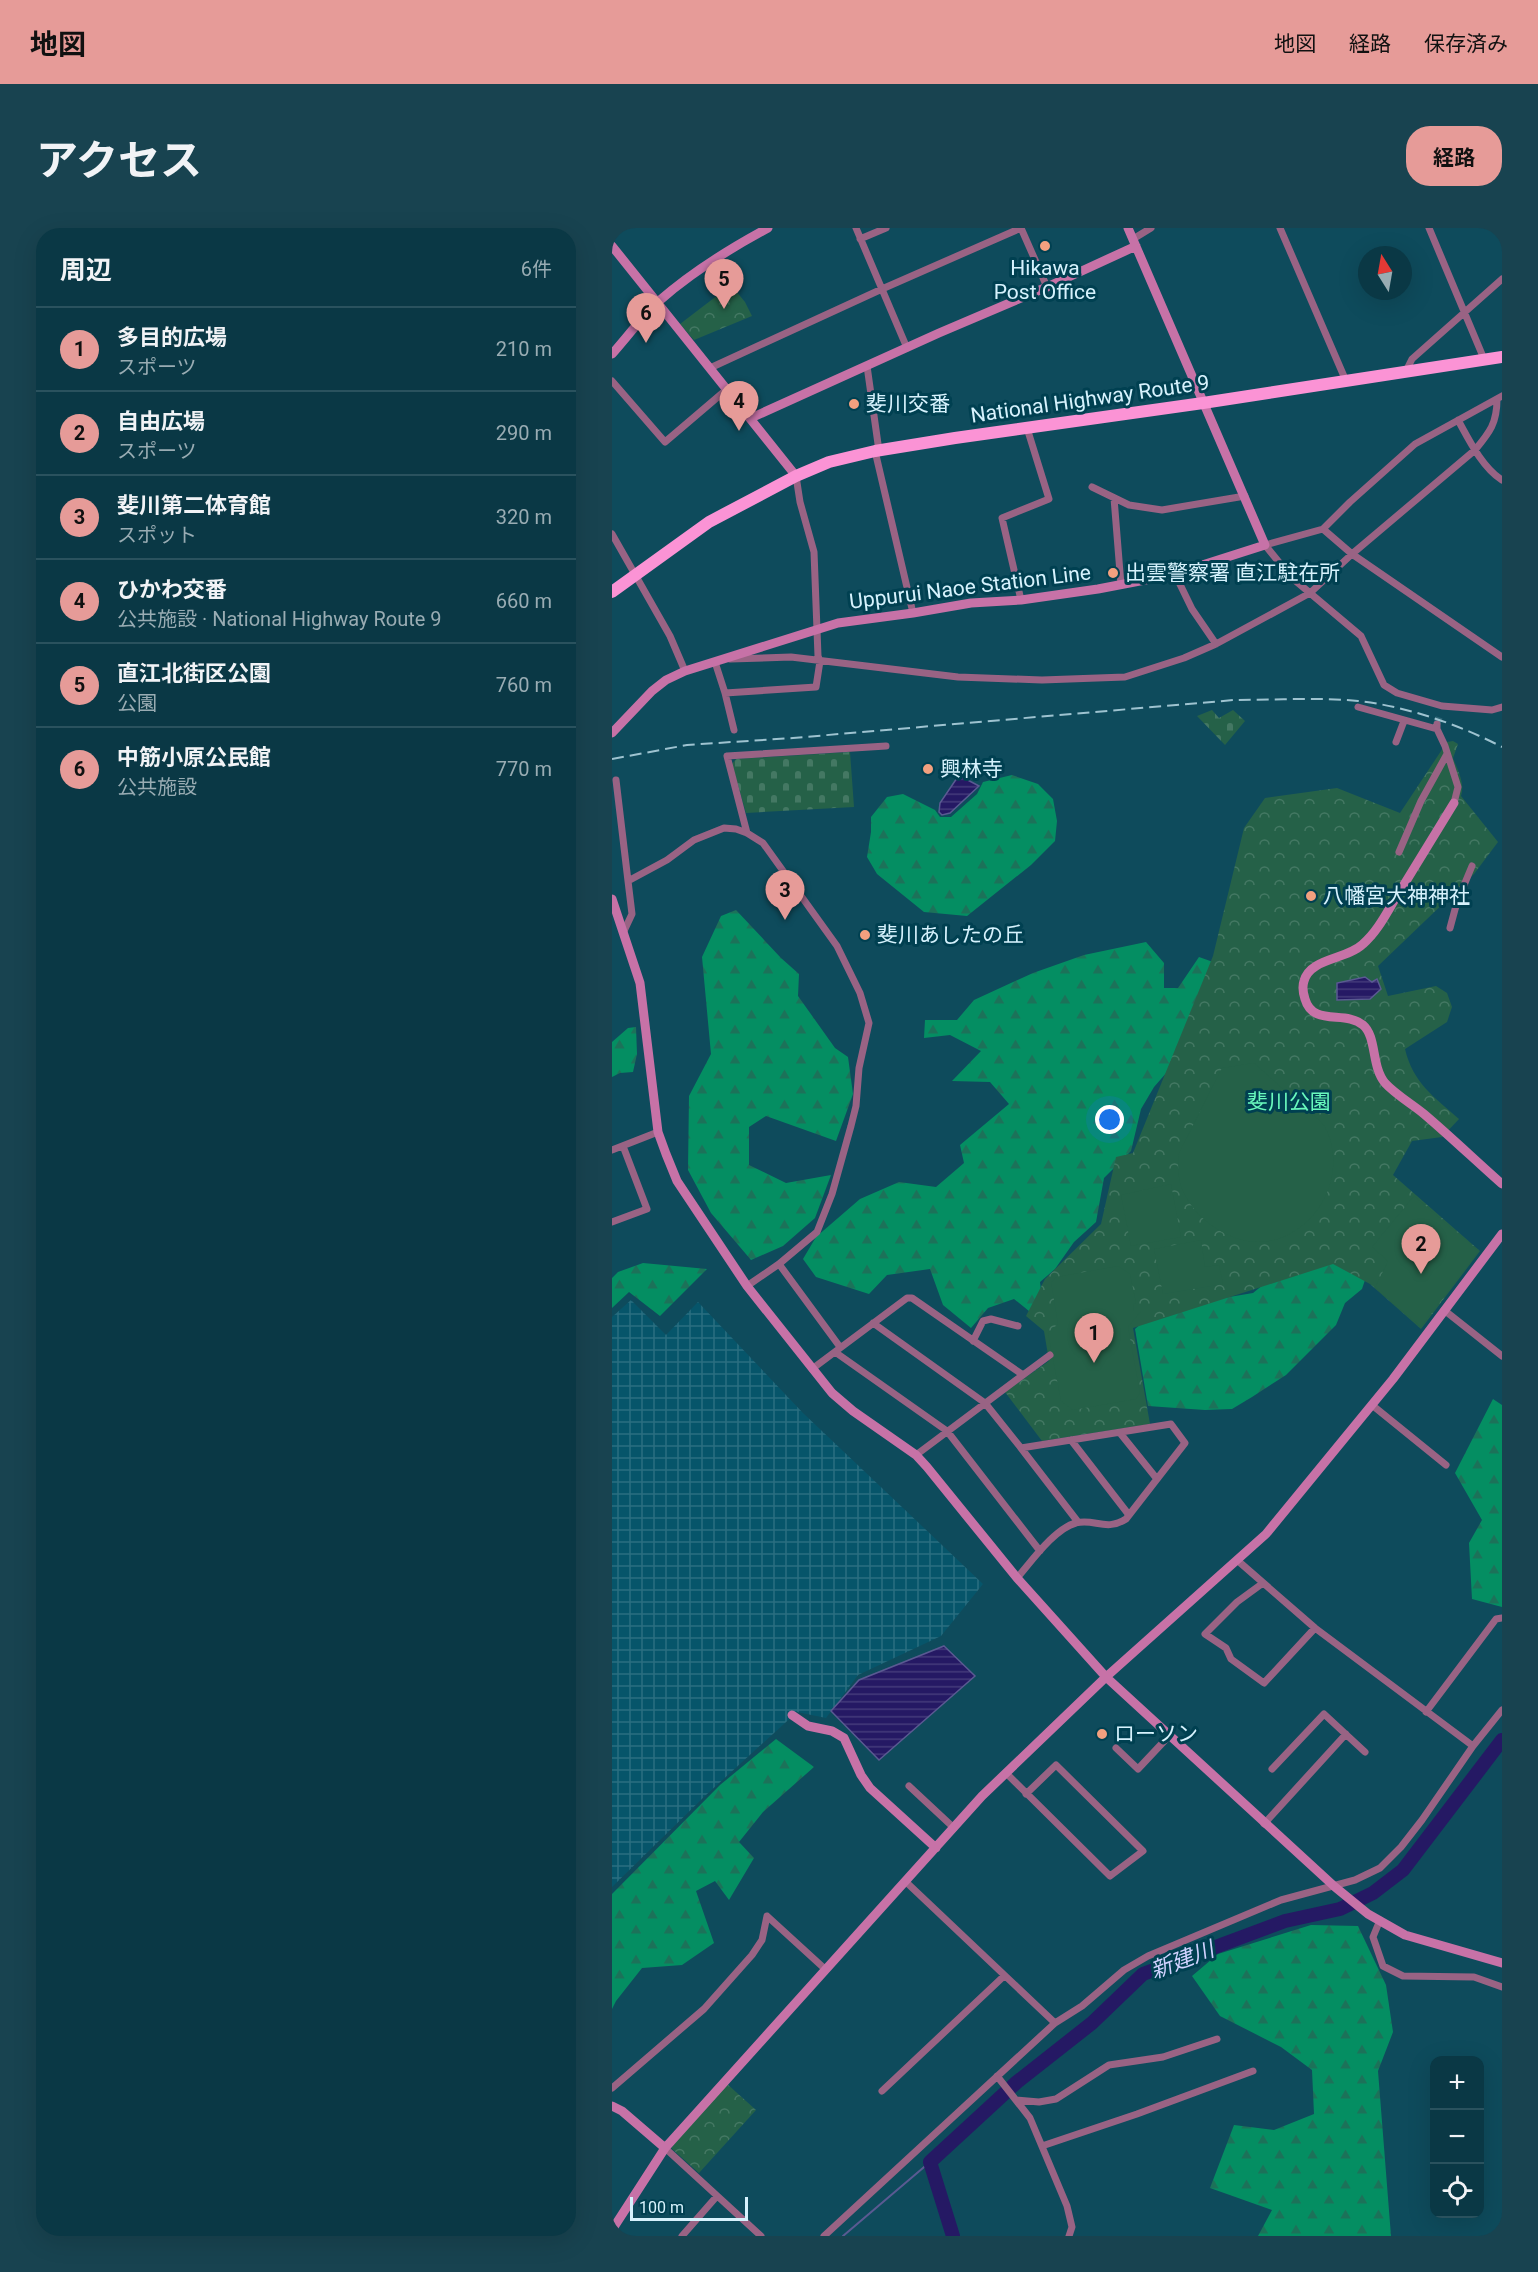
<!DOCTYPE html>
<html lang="ja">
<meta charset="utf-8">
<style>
body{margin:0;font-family:Roboto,"Noto Sans JP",sans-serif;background:#184350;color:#f1f3f6}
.controls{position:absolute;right:18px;bottom:18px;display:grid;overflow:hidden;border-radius:12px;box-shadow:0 6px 24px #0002}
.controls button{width:54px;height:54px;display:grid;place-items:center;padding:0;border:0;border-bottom:2px solid #2a525e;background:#0a3845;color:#f1f3f6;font:30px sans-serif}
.compass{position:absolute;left:746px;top:18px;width:54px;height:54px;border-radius:50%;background:#0a3845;box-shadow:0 6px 24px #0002;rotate:349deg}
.scale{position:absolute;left:18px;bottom:15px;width:118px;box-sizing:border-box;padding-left:6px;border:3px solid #d6f2fd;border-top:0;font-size:16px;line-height:21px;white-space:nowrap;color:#d6f2fd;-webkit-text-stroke:4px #004051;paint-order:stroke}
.you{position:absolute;left:498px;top:892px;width:21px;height:21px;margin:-15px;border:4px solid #fff;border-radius:50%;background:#1a73e8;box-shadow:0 0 0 9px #1a73e833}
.badge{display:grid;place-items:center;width:39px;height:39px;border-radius:50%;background:#e69b98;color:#111;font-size:20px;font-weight:700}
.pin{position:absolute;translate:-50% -50px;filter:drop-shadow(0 2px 3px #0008)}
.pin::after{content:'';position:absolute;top:32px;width:21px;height:18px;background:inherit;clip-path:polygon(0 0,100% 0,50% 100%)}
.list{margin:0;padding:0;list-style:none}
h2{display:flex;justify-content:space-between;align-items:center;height:78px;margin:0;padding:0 24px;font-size:26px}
h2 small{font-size:20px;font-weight:400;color:#99acb3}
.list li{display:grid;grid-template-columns:39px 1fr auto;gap:18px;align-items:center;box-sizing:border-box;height:84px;padding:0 24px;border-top:2px solid #2a525e}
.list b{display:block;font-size:22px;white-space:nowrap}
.list p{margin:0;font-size:20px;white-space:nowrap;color:#99acb3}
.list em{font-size:20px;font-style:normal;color:#99acb3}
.icon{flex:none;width:33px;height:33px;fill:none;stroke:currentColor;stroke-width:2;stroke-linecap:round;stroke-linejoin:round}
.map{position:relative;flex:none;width:890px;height:2008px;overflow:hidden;border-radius:24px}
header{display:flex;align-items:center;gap:36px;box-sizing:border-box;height:84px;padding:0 30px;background:#e69b98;color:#111}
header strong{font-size:28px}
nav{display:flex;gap:33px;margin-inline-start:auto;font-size:21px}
.intro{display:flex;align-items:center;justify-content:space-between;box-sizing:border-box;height:144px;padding:0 36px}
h1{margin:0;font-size:42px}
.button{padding:15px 27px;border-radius:24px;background:#e69b98;color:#111;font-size:21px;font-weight:700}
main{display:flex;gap:36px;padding:0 36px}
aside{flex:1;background:#0a3845;border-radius:24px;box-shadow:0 6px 24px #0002}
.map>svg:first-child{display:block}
.industrial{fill:url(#industrial-grid)}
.forest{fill:url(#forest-firs)}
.cemetery{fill:url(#cemetery-stones)}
.park{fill:url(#park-crowns)}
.pitch{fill:#256148}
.water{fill:url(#water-rules);stroke:#5a5a92;stroke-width:1.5}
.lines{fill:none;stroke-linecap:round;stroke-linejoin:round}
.stream{stroke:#5a5a92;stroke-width:2}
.river{stroke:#251964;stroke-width:14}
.street-tunnel{stroke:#2c6474;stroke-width:7;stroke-dasharray:7 3.5;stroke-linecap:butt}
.street{stroke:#996384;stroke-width:7}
.secondary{stroke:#c772a7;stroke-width:9}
.highway{stroke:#fb93d5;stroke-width:12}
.rail{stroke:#9ec3d0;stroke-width:2;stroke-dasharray:12 6;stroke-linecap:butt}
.poi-dot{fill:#f2a07f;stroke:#004051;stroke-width:2}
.labels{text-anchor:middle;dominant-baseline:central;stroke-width:6;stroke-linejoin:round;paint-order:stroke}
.poi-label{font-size:21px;fill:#d6f2fd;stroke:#004051;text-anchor:start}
.street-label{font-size:21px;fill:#d6f2fd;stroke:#004051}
.park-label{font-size:21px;fill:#69fabd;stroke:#004051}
.water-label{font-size:22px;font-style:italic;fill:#d0d2ff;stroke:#004051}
</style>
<header>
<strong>地図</strong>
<nav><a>地図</a><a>経路</a><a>保存済み</a></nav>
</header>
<div class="intro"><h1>アクセス</h1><a class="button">経路</a></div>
<main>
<aside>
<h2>周辺<small>6件</small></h2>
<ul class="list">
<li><span class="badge">1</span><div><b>多目的広場</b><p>スポーツ</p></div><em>210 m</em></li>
<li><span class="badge">2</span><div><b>自由広場</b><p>スポーツ</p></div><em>290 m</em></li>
<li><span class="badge">3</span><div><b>斐川第二体育館</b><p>スポット</p></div><em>320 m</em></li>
<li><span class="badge">4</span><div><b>ひかわ交番</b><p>公共施設 · National Highway Route 9</p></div><em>660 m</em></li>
<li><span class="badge">5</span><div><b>直江北街区公園</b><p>公園</p></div><em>760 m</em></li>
<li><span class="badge">6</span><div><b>中筋小原公民館</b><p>公共施設</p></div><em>770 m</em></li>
</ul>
</aside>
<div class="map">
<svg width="890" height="2008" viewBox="0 0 890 2008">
<defs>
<pattern id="industrial-grid" width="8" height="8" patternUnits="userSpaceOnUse" patternTransform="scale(1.5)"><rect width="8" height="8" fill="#06556a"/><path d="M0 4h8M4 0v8" fill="none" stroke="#2a6e80"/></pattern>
<pattern id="forest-firs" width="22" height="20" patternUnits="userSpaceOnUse" patternTransform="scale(1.5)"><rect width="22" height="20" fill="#048e62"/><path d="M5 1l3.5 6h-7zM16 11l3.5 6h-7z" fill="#1c7259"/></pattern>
<pattern id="cemetery-stones" width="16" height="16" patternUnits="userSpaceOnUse" patternTransform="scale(1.5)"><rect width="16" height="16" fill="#256148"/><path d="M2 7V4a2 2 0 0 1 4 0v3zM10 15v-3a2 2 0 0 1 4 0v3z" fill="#447863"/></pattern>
<pattern id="park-crowns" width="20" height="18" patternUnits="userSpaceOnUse" patternTransform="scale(1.5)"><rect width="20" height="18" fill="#256148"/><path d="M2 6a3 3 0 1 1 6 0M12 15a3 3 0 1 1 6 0" fill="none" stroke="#447863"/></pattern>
<pattern id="water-rules" width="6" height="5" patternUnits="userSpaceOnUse" patternTransform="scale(1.5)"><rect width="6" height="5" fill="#251964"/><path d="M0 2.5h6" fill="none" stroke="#443b7b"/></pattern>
</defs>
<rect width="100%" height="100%" fill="#0e4b5c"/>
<path class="industrial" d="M19,1072L54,1107L86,1074L191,1185L371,1356L329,1408L246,1447L214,1490L185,1484L94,1567L0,1659V1089Z"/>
<path class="forest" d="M400,547L426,556L441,571L445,593L443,613L419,637L355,688L312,684L265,646L255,629L259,604V589L275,569L291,566L323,582L328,589H339L365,566L371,554Z
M124,682L169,730L187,746L186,768L223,820L236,829L241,866L224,913L154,888L137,899V937L174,955L219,947L203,990L171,1018L139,1032L99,985L76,942L77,868L99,826L90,729L109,688Z
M534,714L552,735V760H566L587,729L601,734L562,836L542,859L529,881L519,923L492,950L484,994L462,1014L443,1041L428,1054L433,1096L402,1071L376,1080L359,1100L331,1077L318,1041L275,1047L257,1066L204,1049L191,1031L204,1009L248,971L287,954L324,959L352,935L348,917L397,876L378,854L340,853L369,823L338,807L312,810L313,792H345L362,772L421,745L472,727Z
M24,799L25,826L21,844L8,845L0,849V814L16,800Z
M678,1029L757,1040L750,1061L733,1075L724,1097L674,1147L640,1169L620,1181L593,1182L536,1178L523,1101L546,1081L641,1065L667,1044Z
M31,1035L95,1041L48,1088L17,1064L0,1080V1050L6,1044Z
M881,1171L890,1177V1379L860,1371L857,1315L870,1292L843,1245Z
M164,1511L202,1539L151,1584L127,1614L142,1630L117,1672L103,1653L84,1663L102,1715L70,1737L30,1740L4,1773L0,1781V1666L108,1557Z
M699,1697L746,1698L774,1757L781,1804L766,1843L779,2008H646L660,1982L598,1960L622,1897L662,1902L702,1886L700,1842L669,1819L608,1788L580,1748L606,1726Z"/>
<path class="cemetery" d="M600,482L607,490L621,482L633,493L613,517L585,488Z
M238,524L242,579L134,585L120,536L124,531Z"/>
<path class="park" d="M119,57L133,74L140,88L82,112L68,96Z
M841,513L846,516L841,530C846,543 853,555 849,568L886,614L862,646L766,738L776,768L824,758L835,765L840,779L835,794L793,821C801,855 822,869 847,891L830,909L800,913L781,947L868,1023L809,1101L758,1056L721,1036L521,1100L538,1196L430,1213L393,1164L437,1133L432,1103L414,1088L433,1051L489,996L504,929L521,925L601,728L632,600L653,570L725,560L788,585L835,514Z
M114,1855L144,1882L87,1945L59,1920Z"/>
<path class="pitch" d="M642,835C659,850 676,865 693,881C699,886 709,892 713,899C735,942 711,996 666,1011C626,1024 579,992 568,955C566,946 566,936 566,927L610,840Z
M559,956L569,1009L519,1018L509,967Z
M802,968L867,1023L809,1099L763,1060L776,1033L760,1019Z
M589,1012L593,1039L607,1037L611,1056L551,1066L542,1021Z
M506,1038L518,1046L524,1075L521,1076L522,1083H529L516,1099L528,1165L524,1171L461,1182L449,1173L436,1105L446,1096L439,1054L445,1049Z"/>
<path class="water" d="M350,549L367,558L338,585L330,587L327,584L328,575L345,550Z
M753,749L760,754L765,751L769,761L758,771L725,772V755Z
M332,1418L363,1448L267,1532L219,1483L247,1452Z"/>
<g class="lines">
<path class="stream" d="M231,2008L318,1934"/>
<path class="river" d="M341,2008L318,1934L405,1854L480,1795L531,1746L673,1693L728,1681L761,1665L791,1642L890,1512"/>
<path class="street-tunnel" d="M825,496L828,487"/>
<path class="street" d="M244,0L295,120
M409,0L435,59
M668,0L734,153
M817,0L872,131
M248,11L274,0
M521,11L539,0
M255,138L267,223
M98,140L270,61L409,0
M794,143L800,131L890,51
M0,153L53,214L114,162
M890,168L803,216L738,274L711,301L653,317L679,349L749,408L772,457L785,465L830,478L880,482L890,479
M846,192C857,212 870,239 890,252
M263,223L301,385
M480,259L517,277L550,282L633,268
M502,270L509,357
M711,301L740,326L890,429
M0,306L58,408L73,443
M563,346L580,381L604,416
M409,372L390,290L437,271L415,200
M118,431L179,429L346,449L430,452L513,449L572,430L604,416L698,365L740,326L863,222C878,204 885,195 885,171
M103,434L113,465L204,459L208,433L206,428L202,324L188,274L184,248
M113,465L122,502
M746,479L825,501
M825,496V501L833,518L846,559L842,575
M784,514L792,493
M4,552L16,653
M135,605L115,528L274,518
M787,624L809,573L835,526
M838,700L845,674L860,638
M12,703L20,686L16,653L55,632L82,612L112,600L124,601L135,605L151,615L225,718L248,765L257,795L247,840L244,878L239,898L220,966L205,1004L167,1036L135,1058
M0,922L46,904
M0,994L35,981L11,918
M167,1036L228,1119
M832,1082L890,1128
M261,1095L373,1175L409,1220L559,1196L573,1215L514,1291C494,1304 482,1290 464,1295C443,1300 419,1334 405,1350
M361,1113L371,1093L379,1091L406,1098
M223,1124L335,1203L428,1323
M200,1141L295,1070H300L411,1147L304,1227
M411,1147L438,1127
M760,1177L834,1237
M508,1205L545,1251
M459,1212L517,1287
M409,1220L466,1294
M625,1332L703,1400L861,1518
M651,1355L625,1374L593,1406L614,1420L619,1431L652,1455L703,1400
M814,1484L884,1391L890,1390
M504,1520L526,1541L557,1508
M660,1541L712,1486L753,1524
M394,1545L498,1648L531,1623L444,1537L414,1566
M297,1558L342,1600
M652,1596L734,1506
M293,1653L443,1795
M768,1692L761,1709L771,1738L791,1748L862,1749L890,1759
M385,1848L418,1890L455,1978L460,1999L457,2008
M0,1860L92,1781L140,1727L150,1712L155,1688L213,1741
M270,1863L392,1748
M404,1872L427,1874L444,1871L497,1837L551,1829L605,1811
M430,1918L525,1886L641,1843
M53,1920L149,2008
M70,2008L105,1968
M212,2008L443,1795L470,1778L512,1742L536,1728L669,1672L743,1652L768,1640L789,1619L810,1592L861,1518L890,1482"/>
<path class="secondary" d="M0,18L184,248
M0,126C15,109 30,89 47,73C80,44 117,21 156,0
M139,190L327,105L435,59L524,18
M0,505L40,463L54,452L73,443L226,395L301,385L359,375L409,372L486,361L559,347L653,317L516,0
M842,575C823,606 804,637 785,668C775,684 766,703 751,716C734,732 698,730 692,753C690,759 691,765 693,771C701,799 733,782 751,797C765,809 759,838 773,855C784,867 800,876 812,886C839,909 864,933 890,956
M0,671L28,755L46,904L54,926L65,953L135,1058L220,1165L241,1183L304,1227L315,1239L405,1350L494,1449L723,1659L756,1686L793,1707L890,1735
M180,1487L196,1498L220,1503L232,1510L249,1547L258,1560L324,1620
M0,1878L10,1883L53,1920
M0,2002L53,1920L370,1568L494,1449L654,1306L781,1151L890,1006"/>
<path class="highway" d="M0,364L97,294L184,248L217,234L263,223L343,210L591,175L890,129"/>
<path class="rail" d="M0,531L75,517L181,510L622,472C663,472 706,469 746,473C794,478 848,497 890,519"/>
</g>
<g class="poi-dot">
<circle cx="433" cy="18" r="6"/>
<circle cx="242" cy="176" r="6"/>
<circle cx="501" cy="345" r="6"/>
<circle cx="316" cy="541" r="6"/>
<circle cx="699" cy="668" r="6"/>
<circle cx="253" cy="707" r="6"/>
<circle cx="490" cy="1506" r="6"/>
</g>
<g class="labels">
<g class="poi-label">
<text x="433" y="40" text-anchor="middle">Hikawa<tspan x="433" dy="24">Post Office</tspan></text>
<text x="254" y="176">斐川交番</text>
<text x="513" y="345">出雲警察署 直江駐在所</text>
<text x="328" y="541">興林寺</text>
<text x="711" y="668">八幡宮大神神社</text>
<text x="265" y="707">斐川あしたの丘</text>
<text x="502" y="1506">ローソン</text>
</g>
<g class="street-label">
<text transform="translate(478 171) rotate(-8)">National Highway Route 9</text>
<text transform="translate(358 359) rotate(-7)">Uppurui Naoe Station Line</text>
</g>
<g class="park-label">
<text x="677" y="874">斐川公園</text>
</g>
<g class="water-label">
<text transform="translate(570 1732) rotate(-21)">新建川</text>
</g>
</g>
</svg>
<div class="controls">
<button>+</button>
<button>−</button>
<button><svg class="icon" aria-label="locate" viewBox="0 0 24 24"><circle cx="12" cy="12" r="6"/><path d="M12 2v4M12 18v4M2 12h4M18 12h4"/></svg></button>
</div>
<svg class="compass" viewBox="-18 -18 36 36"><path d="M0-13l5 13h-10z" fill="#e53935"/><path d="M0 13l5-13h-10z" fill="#99acb3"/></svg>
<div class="scale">100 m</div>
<div class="you"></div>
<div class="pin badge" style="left:482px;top:1135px">1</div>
<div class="pin badge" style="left:809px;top:1046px">2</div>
<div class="pin badge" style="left:173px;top:692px">3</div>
<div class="pin badge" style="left:127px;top:203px">4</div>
<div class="pin badge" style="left:112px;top:81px">5</div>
<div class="pin badge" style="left:34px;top:115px">6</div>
</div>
</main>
